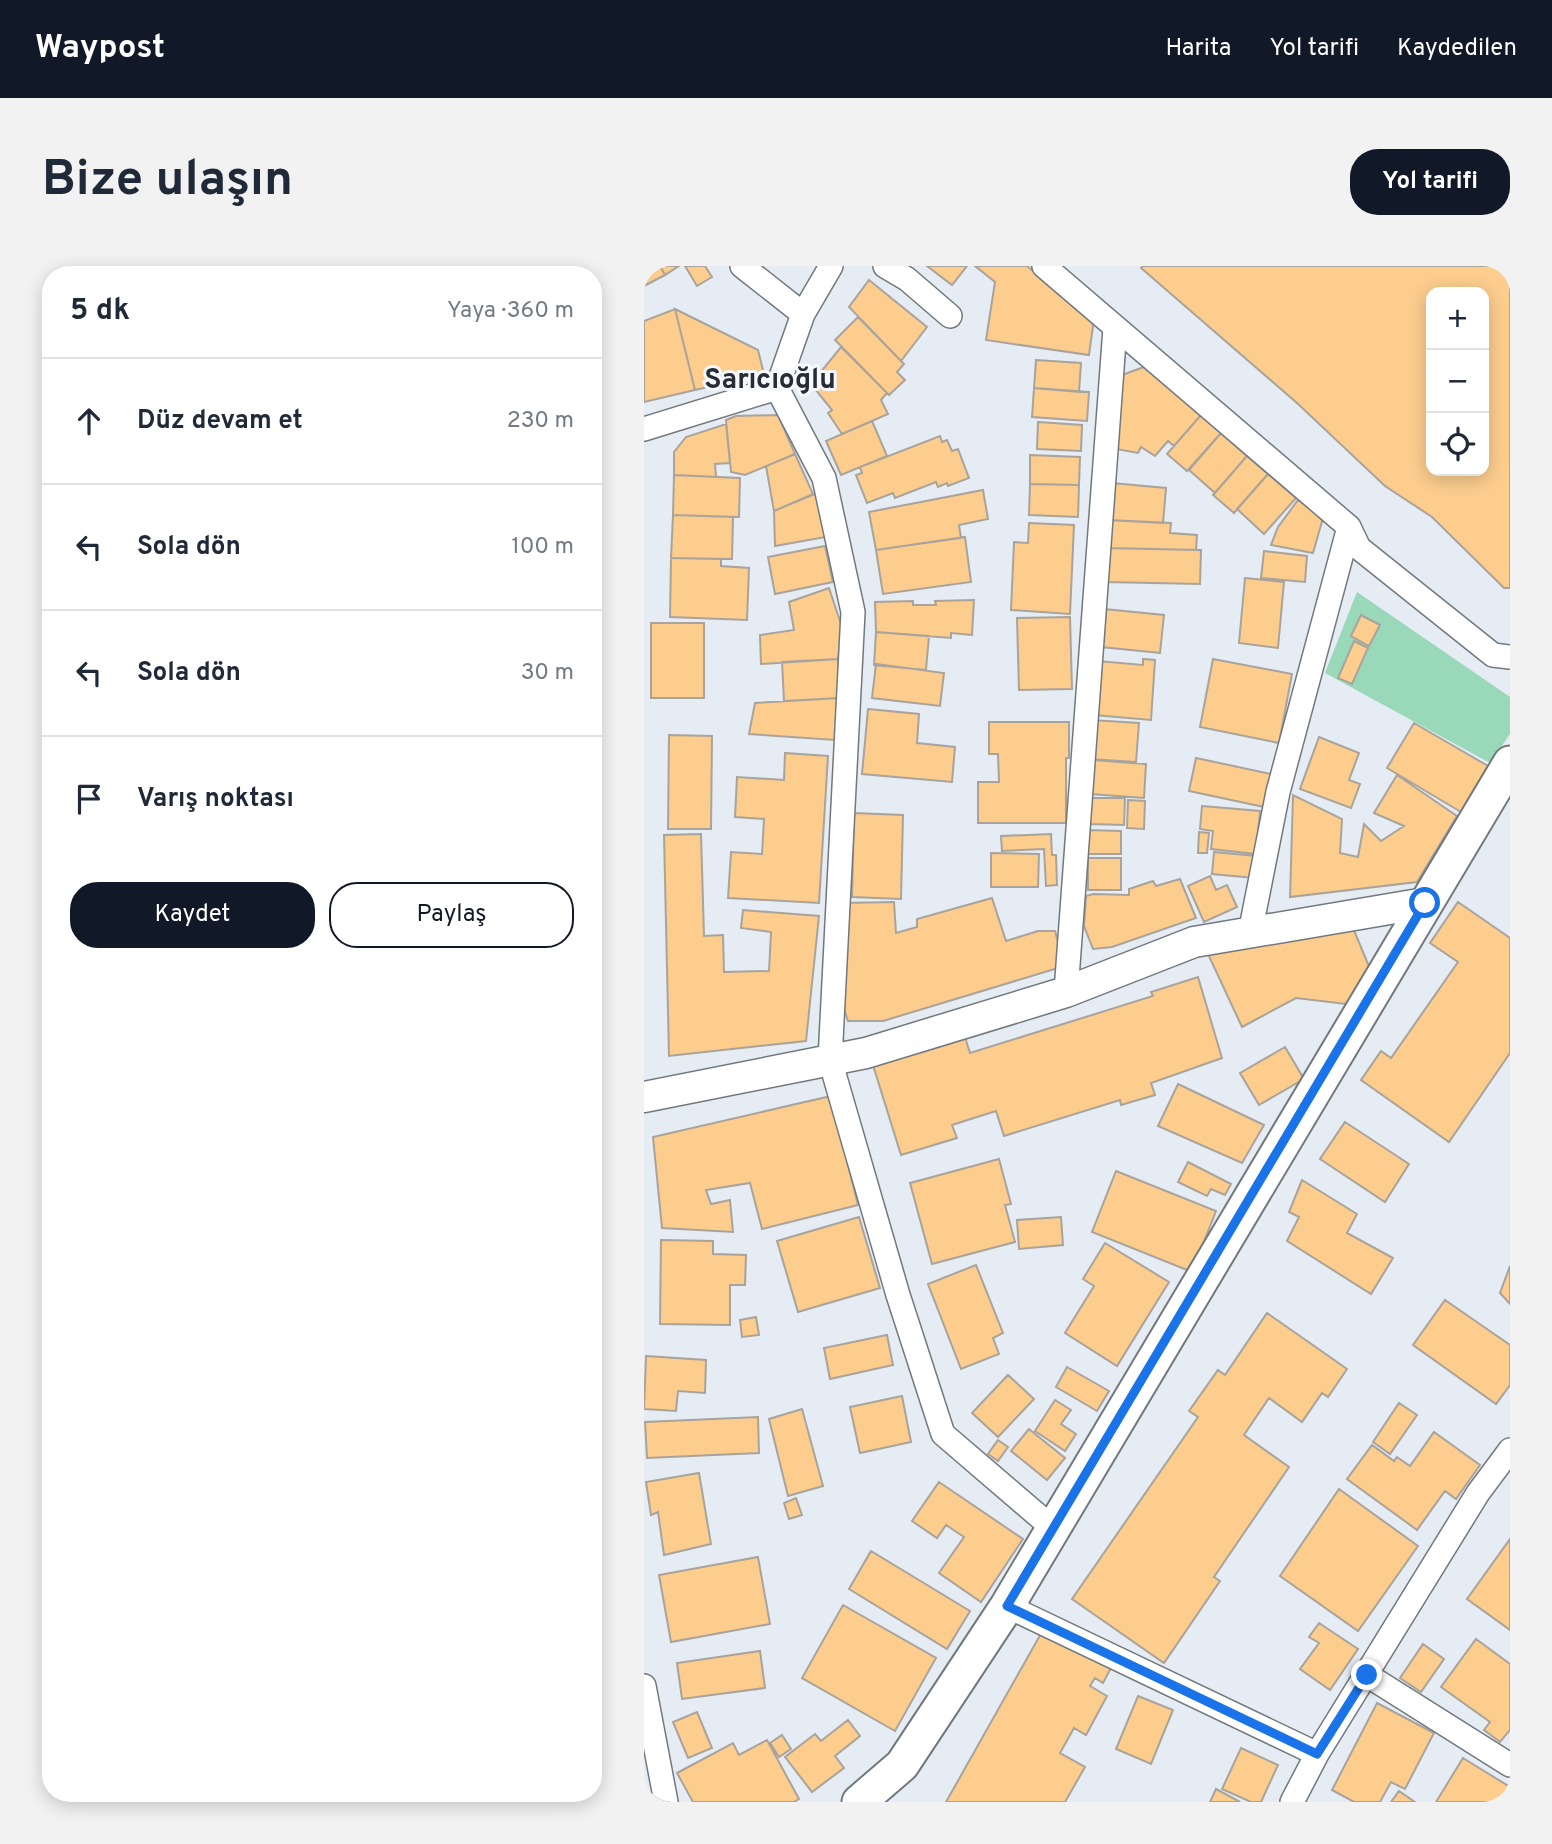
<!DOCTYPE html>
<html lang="tr">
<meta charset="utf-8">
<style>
body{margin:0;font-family:Overpass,sans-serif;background:#f2f2f3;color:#1f2937}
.controls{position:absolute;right:21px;top:21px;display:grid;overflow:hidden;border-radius:14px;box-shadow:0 4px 18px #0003}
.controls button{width:63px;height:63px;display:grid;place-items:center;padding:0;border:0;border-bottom:2px solid #e0e1e3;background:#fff;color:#1f2937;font:35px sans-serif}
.stop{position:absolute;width:21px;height:21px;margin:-16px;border:5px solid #1a73e8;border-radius:50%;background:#fff}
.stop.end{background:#1a73e8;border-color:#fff;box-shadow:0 2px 7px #0008}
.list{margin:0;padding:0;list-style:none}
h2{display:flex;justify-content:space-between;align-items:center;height:91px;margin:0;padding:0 28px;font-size:30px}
h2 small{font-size:23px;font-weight:400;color:#747a83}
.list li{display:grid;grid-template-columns:46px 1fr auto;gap:21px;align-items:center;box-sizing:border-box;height:126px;padding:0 28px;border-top:2px solid #e0e1e3}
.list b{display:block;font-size:26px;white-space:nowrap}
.list em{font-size:23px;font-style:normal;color:#747a83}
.actions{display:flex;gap:14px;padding:21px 28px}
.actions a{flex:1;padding:16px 0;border:2px solid #111827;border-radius:28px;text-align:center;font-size:24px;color:#111827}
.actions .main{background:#111827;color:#fff}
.icon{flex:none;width:38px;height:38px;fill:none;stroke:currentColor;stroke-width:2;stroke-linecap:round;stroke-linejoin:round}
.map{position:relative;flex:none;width:866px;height:1536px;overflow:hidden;border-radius:28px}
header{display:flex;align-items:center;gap:42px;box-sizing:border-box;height:98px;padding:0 35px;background:#111827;color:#fff}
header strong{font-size:33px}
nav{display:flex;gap:38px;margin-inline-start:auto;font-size:24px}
.intro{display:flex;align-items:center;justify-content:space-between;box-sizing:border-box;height:168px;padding:0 42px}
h1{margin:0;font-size:49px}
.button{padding:18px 32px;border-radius:28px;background:#111827;color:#fff;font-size:24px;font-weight:700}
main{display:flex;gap:42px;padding:0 42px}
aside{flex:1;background:#fff;border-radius:28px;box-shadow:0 4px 18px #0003}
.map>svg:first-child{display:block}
.green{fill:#99d8b9}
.building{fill:#fccd8d;stroke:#a9a39c;stroke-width:2;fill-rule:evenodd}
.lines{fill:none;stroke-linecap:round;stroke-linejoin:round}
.minor-casing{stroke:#71787e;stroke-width:26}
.tertiary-casing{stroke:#71787e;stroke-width:33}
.secondary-casing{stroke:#71787e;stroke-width:37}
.minor{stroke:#fff;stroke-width:23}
.tertiary{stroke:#fff;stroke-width:30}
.secondary{stroke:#fff;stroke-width:33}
.route{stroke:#1a73e8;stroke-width:9}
.labels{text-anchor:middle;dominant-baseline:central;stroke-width:6;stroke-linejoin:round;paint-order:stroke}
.district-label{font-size:28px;font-weight:bold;fill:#272d32;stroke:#f5f9fe}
</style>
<header>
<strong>Waypost</strong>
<nav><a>Harita</a><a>Yol tarifi</a><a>Kaydedilen</a></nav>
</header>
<div class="intro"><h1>Bize ulaşın</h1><a class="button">Yol tarifi</a></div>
<main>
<aside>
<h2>5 dk<small>Yaya · 360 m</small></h2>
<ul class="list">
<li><svg class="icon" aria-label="ahead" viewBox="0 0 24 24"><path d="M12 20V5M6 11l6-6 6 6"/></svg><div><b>Düz devam et</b></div><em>230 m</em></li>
<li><svg class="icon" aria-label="left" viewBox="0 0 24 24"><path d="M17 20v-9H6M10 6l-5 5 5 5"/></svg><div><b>Sola dön</b></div><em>100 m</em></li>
<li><svg class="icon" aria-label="left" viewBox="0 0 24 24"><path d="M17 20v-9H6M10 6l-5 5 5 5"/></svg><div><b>Sola dön</b></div><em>30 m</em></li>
<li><svg class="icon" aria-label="arrive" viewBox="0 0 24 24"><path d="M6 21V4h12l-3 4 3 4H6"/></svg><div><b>Varış noktası</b></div></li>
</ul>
<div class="actions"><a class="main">Kaydet</a><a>Paylaş</a></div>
</aside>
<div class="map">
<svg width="866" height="1536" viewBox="0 0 866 1536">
<rect width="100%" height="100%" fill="#e5ecf3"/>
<path class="green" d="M713,326L866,431V468L846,497L681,407Z"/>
<path class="building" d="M3,0H16L21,9L0,20V2Z
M16,0H35L21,9Z
M41,0H61L68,11L53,20Z
M283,0H323L308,19Z
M331,0H383L450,53L445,89L342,74L351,16Z
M499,0H866V322H860L788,251L741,220L653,137L497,2ZM787,26H840V205H787Z
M225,14L283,61L257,95L205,41Z
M31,43L114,84L120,108L51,124Z
M31,43L51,124L0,136V55Z
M214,51L260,98L253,106L261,114L245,129L191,74Z
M197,81L243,127L237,134L244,148L198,168L184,147L188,144L167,118Z
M392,94L437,97L435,126L390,122Z
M500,101L557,149L530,180L524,175L511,190L497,181L494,187L472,183L478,109Z
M390,122L445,126L443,155L388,151Z
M134,149L151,188L101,209L87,206L82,154L92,150Z
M557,149L577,167L543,205L523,188Z
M228,155L243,190L197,209L182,175Z
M394,156L438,159L437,185L393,183Z
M82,158L86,197L71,198L72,211L30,209V186L42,171Z
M577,167L603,190L571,227L545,204Z
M296,170L298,176L303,174L308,185L314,183L325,212L304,220L303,217L294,221L292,216L251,232L249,227L223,237L212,209L218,207L216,201Z
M151,188L169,228L130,245L122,200Z
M386,189L436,191L435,219L386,218Z
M603,190L624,208L590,247L569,229Z
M624,208L652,232L620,268L593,243Z
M30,209L96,212L95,251L29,249Z
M468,217L522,222L519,257L464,254Z
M386,218L435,219L434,251L385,249Z
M339,224L344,253L315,259L317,272L232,284L225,246Z
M173,227L187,270L131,280L130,245Z
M654,234L679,252L669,287L627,279L634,261Z
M29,249L89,251L88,293L27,292Z
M464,254L527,257L526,267L553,269L552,284L462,282Z
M385,257L430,259L426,348L367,344L370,276L384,277Z
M321,271L327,316L239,328L232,284Z
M181,280L189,316L131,328L124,291Z
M462,282L557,284L556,318L461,316Z
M620,285L663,290L661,316L617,312Z
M27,292L77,293V300L105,302L103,354L26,351Z
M601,312L640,316L634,382L595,377Z
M185,322L198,361L194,393L117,398L116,369L150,364L145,336Z
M330,334L328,369L307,367V372L232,366L231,336L269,335V339H292L291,335Z
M460,343L520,349L516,387L457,381Z
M717,349L736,359L725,380L707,370Z
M426,351L428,423L375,424L373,352Z
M7,357H60V432H7Z
M232,366L285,370L282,404L230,399Z
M710,375L724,382L708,418L694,412Z
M194,393L196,432L140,435L138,396Z
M499,393L511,394L507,454L450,449L454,395L499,399Z
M569,393L648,408L635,477L556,461Z
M232,398L300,407L296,440L228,432Z
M196,432L191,474L105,468L111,437Z
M224,443L275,448L273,477L311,481L308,516L218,508Z
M447,454L495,457L492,496L445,493Z
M345,456H425V492H422V557H334V516H355L354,488H345Z
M770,457L844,500L817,546L743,502Z
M25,469L68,470L67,563H24Z
M675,471L715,487L705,514L716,518L707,542L656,523Z
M141,487L184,490L175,637L84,632L87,586L118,588L120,553L91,551L93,511L140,514Z
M552,492L627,508L620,541L545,525Z
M448,494L502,498L500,532L446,528Z
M753,509L813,550L773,616L646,631L649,529L698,553L696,587L714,591L720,558L737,575L760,560L730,547Z
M446,532H481L480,559L446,558Z
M484,534L501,535L500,563L483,562Z
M558,540L616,545L612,588L567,583L569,565L556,563Z
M210,547L259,549L257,633L208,631Z
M441,564L477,565V588H441Z
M555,566L565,567L563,587H554Z
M57,568L60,670L79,669L80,706L125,705L127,666L97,662L99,644L175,650L162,775L25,790L20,569Z
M407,568L408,589H412L413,619L402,620L400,583L358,585L357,570Z
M570,586L612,590L610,612L568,608Z
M347,587L395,588L394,621H347Z
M444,592H477V624H444Z
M566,610L572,624L583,619L593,641L560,656L544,620Z
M536,613L552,652L468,681L449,683L440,660L442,630L449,628L485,629V623L509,615L512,620Z
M348,632L362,675L394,665H411L414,676V702L239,755H204L199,740V637L250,636L252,667L273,661V653Z
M814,636L866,672V787L805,876L717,814L737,785L747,792L814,696L786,677Z
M709,662L727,705L702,738L652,732L598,761L564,688Z
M554,711L578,792L507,817L511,829L477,839L476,834L360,870L352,845L308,859L313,872L257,889L228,796L320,768L326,787L509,730L507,726Z
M641,781L660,813L615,839L596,807Z
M534,818L620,859L598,897L514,860Z
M187,830L214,939L118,963L106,917L62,924L67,938L86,934L89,966L18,962L9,871Z
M701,856L765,898L741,936L676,893Z
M355,893L367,938L361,939L371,976L288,998L266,917Z
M544,896L587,918L581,929L567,923L563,930L534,916Z
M472,905L572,945L548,1006L448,966Z
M658,914L713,948L703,967L749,992L727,1028L643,975L655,951L645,946Z
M215,951L236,1022L154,1046L133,975Z
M417,951L419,979L375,983L373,954Z
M17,974L69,975V988L102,989L101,1019H86V1059L16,1058Z
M461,977L525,1016L473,1100L421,1067L450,1020L439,1013Z
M332,999L359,1067L349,1072L355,1088L317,1103L284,1018Z
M866,1000V1038L856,1027Z
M801,1034L866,1079V1119L852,1138L769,1079Z
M623,1047L703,1103L684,1131L678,1127L658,1156L625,1132L600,1169L645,1201L570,1311L576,1315L520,1397L428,1333L554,1151L545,1145L574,1104L581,1109Z
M112,1051L115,1069L98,1071L96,1054Z
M243,1069L249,1099L186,1113L180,1082Z
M2,1090L62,1094L61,1127L34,1125L32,1145L0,1143Z
M423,1101L465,1125L453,1145L412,1121Z
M364,1109L390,1133L354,1171L328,1147Z
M258,1130L267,1176L216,1187L206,1141Z
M411,1134L427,1144L417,1158L432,1168L421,1185L391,1165Z
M755,1137L773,1149L746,1188L729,1176Z
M158,1143L179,1220L144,1230L125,1153Z
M114,1151L115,1187L3,1192L1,1156Z
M385,1163L421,1192L403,1214L367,1185Z
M790,1166L836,1199L812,1233L801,1225L773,1264L703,1213L728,1179L750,1195L753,1191L766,1200Z
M354,1174L364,1181L354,1195L344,1188Z
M55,1207L67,1278L20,1289L14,1246L7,1249L2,1216Z
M295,1216L379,1273L337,1336L295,1307L320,1271L302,1259L293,1272L268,1255Z
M695,1223L774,1280L714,1365L636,1310Z
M152,1232L158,1249L145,1253L140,1237Z
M866,1273V1364L823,1333Z
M227,1285L326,1345L303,1383L205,1323Z
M114,1291L126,1358L27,1376L15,1309Z
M199,1339L292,1392L251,1465L158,1412Z
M675,1357L714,1383L686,1424L656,1403L675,1377L665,1371Z
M399,1364L467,1402L459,1417L451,1412L446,1420L463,1430L442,1469L430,1462L416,1487L441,1501L421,1536H302Z
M832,1373L866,1398V1464L856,1476L840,1464L846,1456L797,1421Z
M779,1378L800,1393L777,1426L756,1412Z
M116,1385L121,1422L38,1433L33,1397Z
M494,1430L529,1444L507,1498L472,1483Z
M733,1437L790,1467L761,1523L747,1516L736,1536H710L688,1524Z
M53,1446L68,1482L44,1492L29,1456Z
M204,1454L216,1470L191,1490L200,1502L168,1526L141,1491L171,1468L177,1475Z
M138,1469L147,1483L135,1491L126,1477Z
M123,1474L155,1533L150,1536H49L33,1507L89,1477L95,1489Z
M597,1482L634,1499L617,1536H607L578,1523Z
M819,1492L866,1521V1536H792Z
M572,1523L596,1536H566Z
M755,1525L771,1536H747Z"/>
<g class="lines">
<defs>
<path id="minor" d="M98,0L159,48
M241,0L263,13L306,50
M400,0L705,261L715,282L849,389L866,391
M133,122L180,212L209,346L186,794L254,1029L299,1168L411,1264
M0,163L133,122L159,48L187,0
M606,667L634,526L705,261
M422,726L471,62
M363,1340L673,1488
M723,1409L866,1499
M0,1420L22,1536
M648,1536L673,1488L834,1227L866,1184"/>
<path id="tertiary" d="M0,831L222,787L422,726L550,676L781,637"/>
<path id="secondary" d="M215,1536L258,1499L363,1340L866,497"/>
</defs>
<use href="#minor" class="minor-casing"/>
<use href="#tertiary" class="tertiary-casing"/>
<use href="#secondary" class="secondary-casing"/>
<use href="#minor" class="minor"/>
<use href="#tertiary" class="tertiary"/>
<use href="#secondary" class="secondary"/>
</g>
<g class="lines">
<path class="route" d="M723,1409L673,1488L363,1340L781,637"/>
</g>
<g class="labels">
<g class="district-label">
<text x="126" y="115">Sarıcıoğlu</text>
</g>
</g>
</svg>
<div class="controls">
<button>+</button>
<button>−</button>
<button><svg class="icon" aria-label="locate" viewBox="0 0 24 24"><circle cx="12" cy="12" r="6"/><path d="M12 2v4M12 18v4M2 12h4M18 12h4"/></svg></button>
</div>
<div class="stop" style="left:781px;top:637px"></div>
<div class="stop end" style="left:723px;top:1409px"></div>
</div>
</main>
